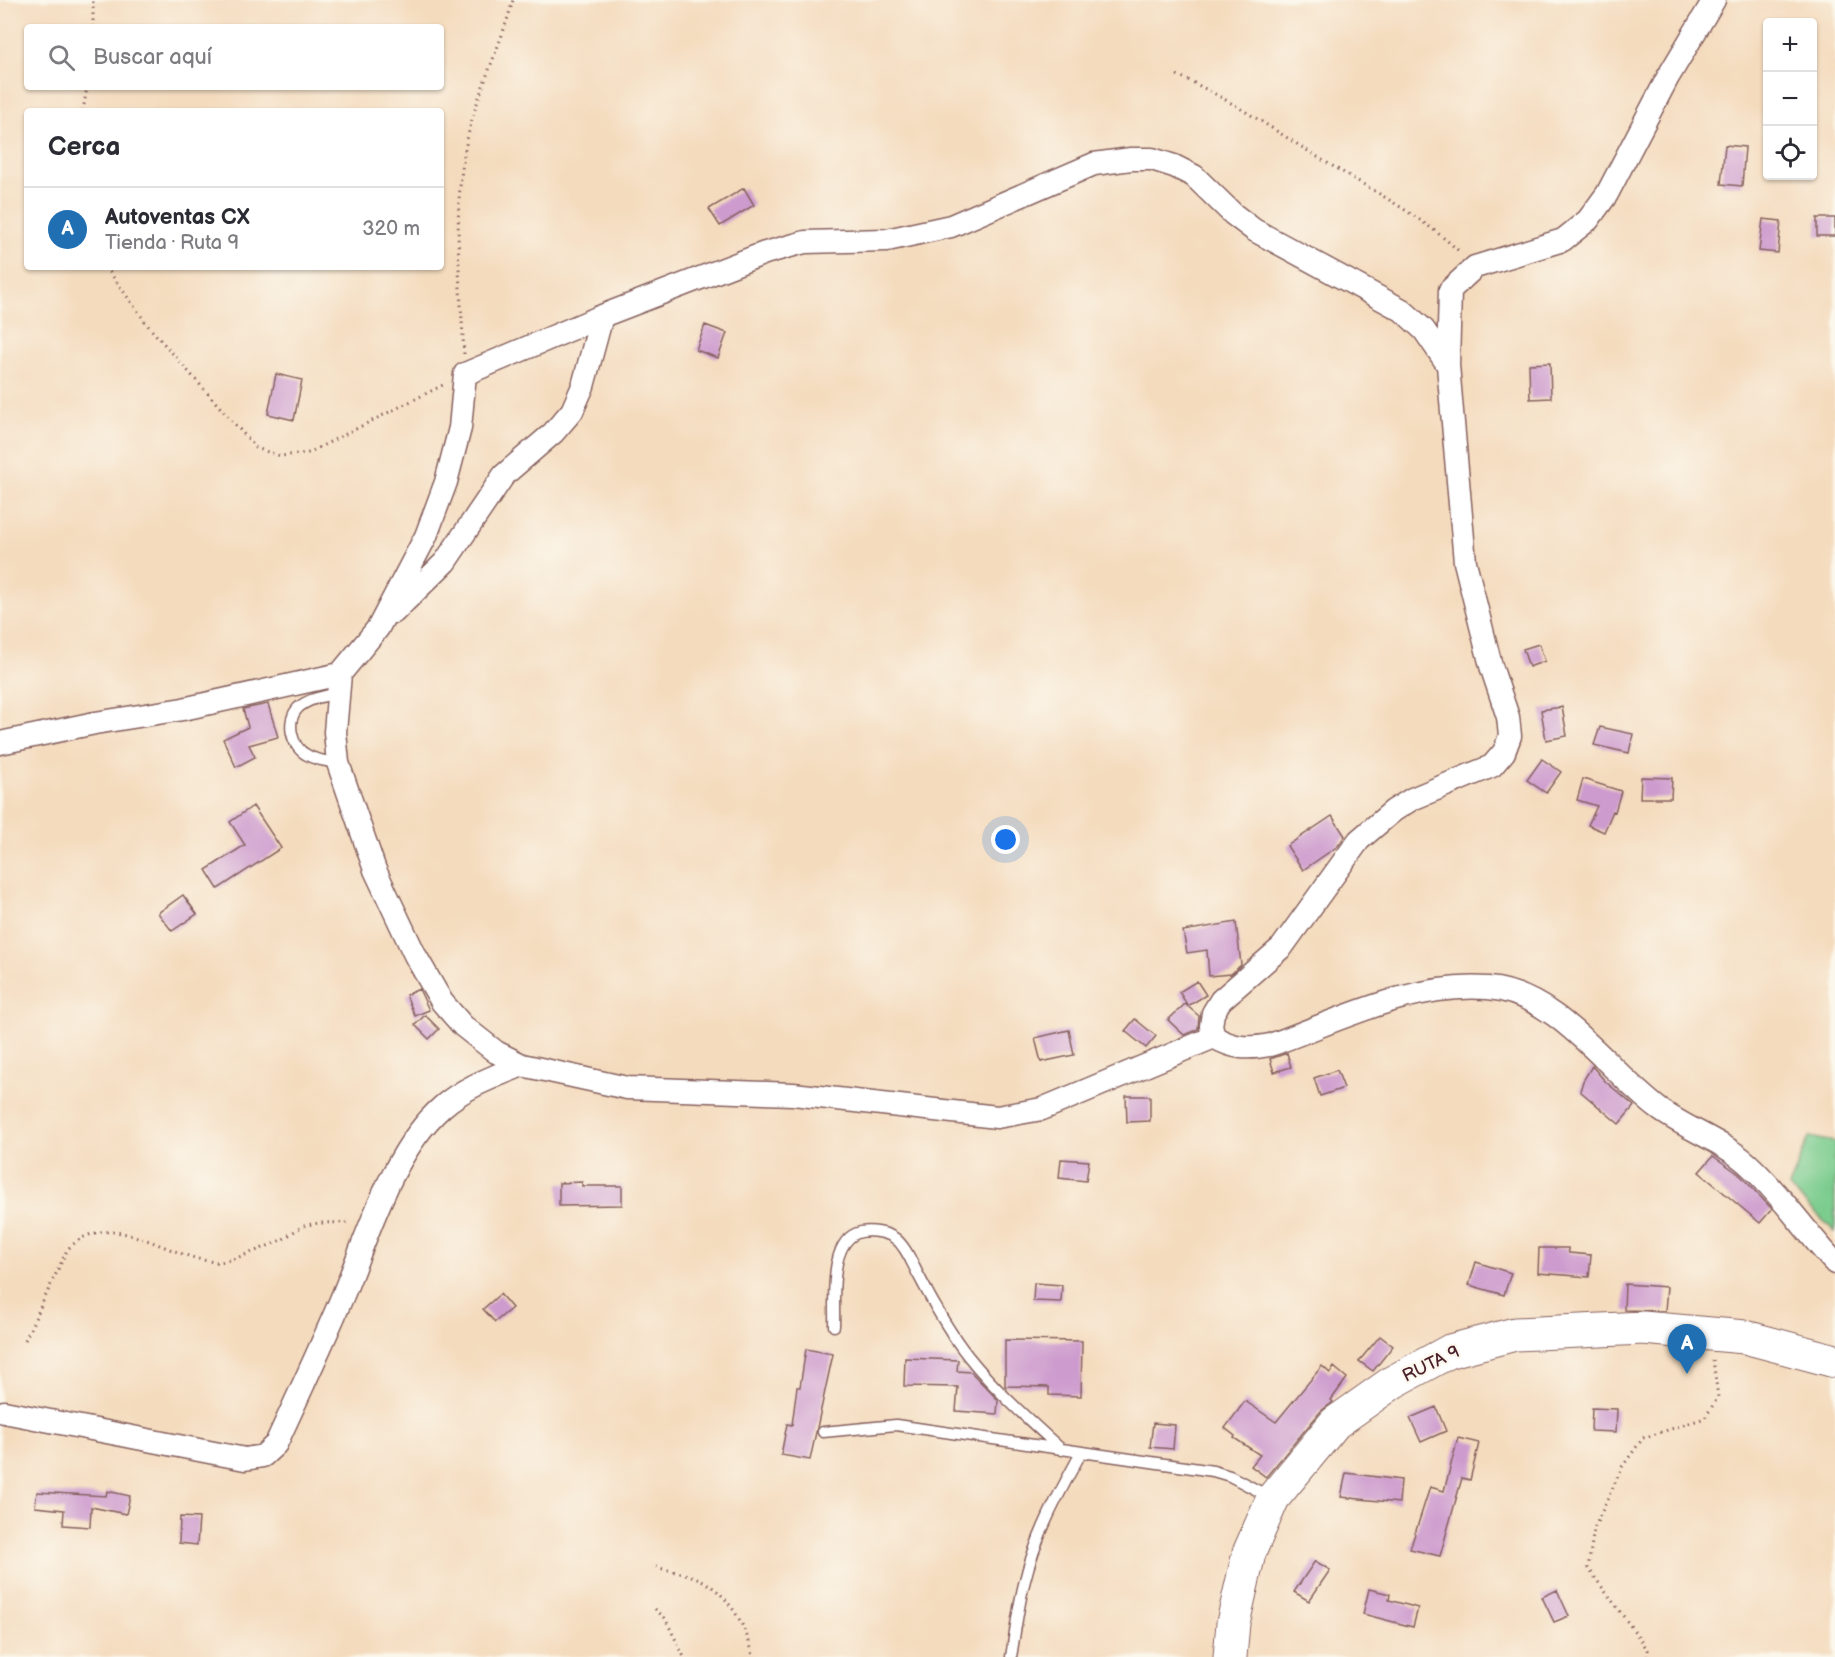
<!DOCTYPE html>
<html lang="es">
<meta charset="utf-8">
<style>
body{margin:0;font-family:"Balsamiq Sans",sans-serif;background:#f7f7f7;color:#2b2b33}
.controls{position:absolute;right:18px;top:18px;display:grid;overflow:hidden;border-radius:6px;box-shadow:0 2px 4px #0004}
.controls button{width:54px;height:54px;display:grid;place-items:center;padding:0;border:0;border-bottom:2px solid #e1e1e2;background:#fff;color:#2b2b33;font:30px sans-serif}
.you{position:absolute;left:1006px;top:840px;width:21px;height:21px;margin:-15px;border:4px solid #fff;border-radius:50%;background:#1a73e8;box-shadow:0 0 0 9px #1a73e833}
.badge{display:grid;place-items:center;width:39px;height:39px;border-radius:50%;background:#1f6fb2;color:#fff;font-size:20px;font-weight:700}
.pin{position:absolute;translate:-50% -50px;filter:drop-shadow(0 2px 3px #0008)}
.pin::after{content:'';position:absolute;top:32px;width:21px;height:18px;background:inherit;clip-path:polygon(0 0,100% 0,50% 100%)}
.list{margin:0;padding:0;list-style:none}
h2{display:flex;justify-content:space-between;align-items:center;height:78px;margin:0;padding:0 24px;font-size:26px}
h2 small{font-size:20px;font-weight:400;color:#7c7c81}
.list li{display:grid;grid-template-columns:39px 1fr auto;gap:18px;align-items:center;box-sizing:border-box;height:84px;padding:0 24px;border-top:2px solid #e1e1e2}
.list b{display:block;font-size:22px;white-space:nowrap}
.list p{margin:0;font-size:20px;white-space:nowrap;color:#7c7c81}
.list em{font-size:20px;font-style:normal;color:#7c7c81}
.icon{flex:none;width:33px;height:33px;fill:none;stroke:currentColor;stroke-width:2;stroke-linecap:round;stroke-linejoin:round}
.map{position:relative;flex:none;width:1835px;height:1657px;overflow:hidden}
.search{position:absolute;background:#fff;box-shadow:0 2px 4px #0004;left:24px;top:24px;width:420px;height:66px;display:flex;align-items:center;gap:15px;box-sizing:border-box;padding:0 21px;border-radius:6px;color:#7c7c81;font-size:22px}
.panel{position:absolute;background:#fff;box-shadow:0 2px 4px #0004;left:24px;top:108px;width:420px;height:162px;border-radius:6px}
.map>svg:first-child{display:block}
.green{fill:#7bcc8e;stroke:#62765c;stroke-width:1.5}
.building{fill:#cd9bce}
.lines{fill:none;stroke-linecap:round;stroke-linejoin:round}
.lane-casing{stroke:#86615e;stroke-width:13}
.street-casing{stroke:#86615e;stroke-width:25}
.primary-casing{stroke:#86615e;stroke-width:35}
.path{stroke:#86615e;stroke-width:3;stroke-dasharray:1.5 4.5;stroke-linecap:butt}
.lane{stroke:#fff;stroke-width:10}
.street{stroke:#fff;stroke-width:22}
.primary{stroke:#fff;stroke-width:33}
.labels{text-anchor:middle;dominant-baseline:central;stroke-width:4.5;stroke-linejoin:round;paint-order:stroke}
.street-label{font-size:18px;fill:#4a1f2b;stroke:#fbf7ec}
</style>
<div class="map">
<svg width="1835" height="1657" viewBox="0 0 1835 1657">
<rect width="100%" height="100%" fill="#fbf7ec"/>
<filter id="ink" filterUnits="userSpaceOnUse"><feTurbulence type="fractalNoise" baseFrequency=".0167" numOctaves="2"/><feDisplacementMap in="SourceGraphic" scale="12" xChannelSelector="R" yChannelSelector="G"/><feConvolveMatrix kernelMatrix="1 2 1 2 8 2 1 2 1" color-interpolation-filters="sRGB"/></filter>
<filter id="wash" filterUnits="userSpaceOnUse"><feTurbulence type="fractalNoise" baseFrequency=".008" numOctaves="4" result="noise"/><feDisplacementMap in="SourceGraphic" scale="24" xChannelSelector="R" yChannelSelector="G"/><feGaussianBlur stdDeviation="1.35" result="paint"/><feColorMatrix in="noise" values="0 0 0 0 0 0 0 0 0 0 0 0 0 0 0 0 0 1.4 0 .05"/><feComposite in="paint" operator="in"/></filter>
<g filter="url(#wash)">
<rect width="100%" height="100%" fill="#f4dbbe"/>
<path class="green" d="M1809,1137L1835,1142V1232L1789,1187Z"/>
<g id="blocks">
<path class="building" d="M1725,145L1745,147L1742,186L1721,184Z
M744,188L754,205L720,226L709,209Z
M1817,218H1835V236H1817Z
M1763,219L1781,221L1778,253L1759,251Z
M705,325L727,333L718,358L696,350Z
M1550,363L1551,398L1530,399L1529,364Z
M276,374L302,380L294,420L268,414Z
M1539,644L1545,661L1529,667L1523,649Z
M268,704L278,737L249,745L255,757L236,767L223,739L248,727L243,709Z
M1562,707L1567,736L1546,740L1541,710Z
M1600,727L1633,734L1629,753L1594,745Z
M1542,759L1561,772L1546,793L1527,780Z
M1641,777L1672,778L1671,798H1640Z
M1583,779L1621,791L1615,812L1613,811L1604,832L1588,825L1597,806L1577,800Z
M253,806L281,848L218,889L206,870L245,845L230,822Z
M1332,816L1345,836L1338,846L1303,870L1287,846Z
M183,895L197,914L172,931L158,913Z
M1236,922L1241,965L1231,974L1209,976L1207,950L1187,953L1183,931Z
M1197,981L1206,995L1188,1006L1179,992Z
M419,989L429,1010L415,1016L406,995Z
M1185,1004L1199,1016L1198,1029L1184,1035L1168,1020Z
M425,1015L439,1029L429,1039L415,1025Z
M1135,1019L1156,1036L1146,1048L1125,1031Z
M1069,1030L1074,1055L1041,1062L1035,1038Z
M1287,1053L1291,1067L1274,1072L1270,1059Z
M1592,1066L1605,1081L1634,1106L1619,1124L1580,1091L1583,1081Z
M1337,1070L1344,1088L1320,1096L1314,1078Z
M1126,1096H1150V1121L1127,1122Z
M1713,1156L1739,1174L1772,1209L1760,1223L1699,1172Z
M1061,1159L1089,1161L1086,1181L1059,1178Z
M582,1182V1186H622V1205L559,1206V1183Z
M1539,1248H1568L1569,1253L1591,1255L1589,1277L1538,1273Z
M1476,1262L1511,1273L1504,1295L1469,1285Z
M1034,1283L1062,1285L1061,1302L1033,1301Z
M1625,1284L1667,1287L1665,1311L1624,1310Z
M500,1294L512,1308L495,1322L483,1309Z
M1380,1336L1393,1346L1373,1371L1359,1361Z
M1005,1340L1082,1341L1081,1396L1049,1395V1387L1005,1386Z
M806,1349L833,1354L810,1460L781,1455L787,1424L792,1425L797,1387H800Z
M905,1358L958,1360L957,1371L971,1372L998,1400L997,1414L956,1411L958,1387L904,1386Z
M1322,1366L1330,1373L1334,1367L1347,1378L1331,1400L1333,1402L1321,1411L1266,1477L1251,1466L1260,1455L1234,1438L1235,1436L1225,1428L1245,1401L1276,1422Z
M1436,1407L1446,1431L1421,1442L1410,1418Z
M1592,1408L1617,1409L1616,1432L1591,1431Z
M1153,1423L1175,1425L1173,1449L1150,1447Z
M1458,1438L1479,1443L1470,1480L1462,1478L1440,1556L1410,1549L1430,1487L1444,1491Z
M1346,1473L1401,1480L1399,1503L1341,1497Z
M107,1491L130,1496L126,1514L91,1507L90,1527L63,1525L64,1510L35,1507L37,1492L106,1496Z
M180,1517L199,1518L197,1545L179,1543Z
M1315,1561L1330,1570L1309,1601L1294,1592Z
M1369,1589L1390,1594L1389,1600L1418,1608L1413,1627L1363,1614Z
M1557,1590L1569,1616L1554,1622L1542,1597Z"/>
</g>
</g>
<g filter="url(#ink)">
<use href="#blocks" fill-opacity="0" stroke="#86615e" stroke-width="1.5"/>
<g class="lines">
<defs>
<path id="lane" d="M338,763C327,761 317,761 307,755C291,747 285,720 299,707C310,698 326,696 339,693
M834,1326C835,1300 828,1239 861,1232C871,1230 887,1232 896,1239C907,1248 913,1266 920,1278C934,1305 949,1332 968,1356C996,1391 1029,1420 1062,1450
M823,1432L896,1425L1213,1471L1230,1476L1270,1497
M1011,1657C1015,1633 1018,1608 1024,1584C1035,1537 1058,1495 1081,1453"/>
<path id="street" d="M1714,0L1668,77L1607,194L1588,220L1563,240L1475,267L1450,290L1448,365L1465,562L1491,666L1508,717L1510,736L1504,752L1492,766L1412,799L1393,811L1359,840L1282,947L1221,1000L1213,1013L1211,1026L1214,1037C1234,1049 1248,1049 1270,1045C1340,1020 1413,982 1488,988C1557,993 1608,1071 1659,1109C1688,1130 1721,1140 1748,1164C1780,1193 1805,1231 1835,1263
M394,612L445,562L504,475L553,433L572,411L583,386L602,316
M340,674L335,732L338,763L375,870L415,955L442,1002L463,1026L496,1052L522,1065L627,1088L793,1094L997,1117L1042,1109L1214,1037
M0,743L95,723L183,709L340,674L378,628L426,536L446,482L460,428L465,374L602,316L765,253L805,242L887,240L951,226L1094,164L1131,159H1152L1174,166L1194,176L1233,214L1254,230L1402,310L1424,330L1448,365
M4,1412L245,1459L263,1456L276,1444C299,1394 322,1345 343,1295C368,1235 392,1151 442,1107C464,1087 496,1076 522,1065"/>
<path id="primary" d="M1230,1657L1233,1623L1249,1553L1273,1498L1335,1423L1393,1382L1450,1351L1515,1334L1643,1328L1745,1337L1835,1361"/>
</defs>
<use href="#lane" class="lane-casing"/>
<use href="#street" class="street-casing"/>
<use href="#primary" class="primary-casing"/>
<path class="path" d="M93,27V0
M1177,75C1224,96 1265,124 1308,151C1360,184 1416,211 1461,253
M83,111L87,87
M106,267L149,327L256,448L280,456L308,453L445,384
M464,354C460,279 451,206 469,131C480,86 501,45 513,0
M25,1340L67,1250C110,1204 168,1259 216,1262C228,1263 269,1246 281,1240C289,1236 296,1229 304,1226C319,1221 335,1224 350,1222
M656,1567C669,1571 685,1573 697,1578C727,1591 747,1626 753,1657
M655,1609L665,1618L684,1657
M1647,1657L1648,1650L1588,1568L1594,1529L1622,1467L1643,1438L1705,1418L1718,1397L1713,1360"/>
<use href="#lane" class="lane"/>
<use href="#street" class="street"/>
<use href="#primary" class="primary"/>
</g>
</g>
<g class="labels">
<g class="street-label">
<text transform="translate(1431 1364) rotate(-26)">RUTA 9</text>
</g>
</g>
</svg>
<div class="controls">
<button>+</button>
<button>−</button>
<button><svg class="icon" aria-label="locate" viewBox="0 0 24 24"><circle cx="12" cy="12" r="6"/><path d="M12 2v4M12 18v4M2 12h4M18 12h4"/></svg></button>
</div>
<div class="you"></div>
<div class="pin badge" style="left:1687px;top:1374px">A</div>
<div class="search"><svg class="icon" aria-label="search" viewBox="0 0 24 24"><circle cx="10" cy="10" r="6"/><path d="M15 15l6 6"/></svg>Buscar aquí</div>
<section class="panel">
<h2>Cerca<small></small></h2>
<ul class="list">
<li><span class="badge">A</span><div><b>Autoventas CX</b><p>Tienda · Ruta 9</p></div><em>320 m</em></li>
</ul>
</section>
</div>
